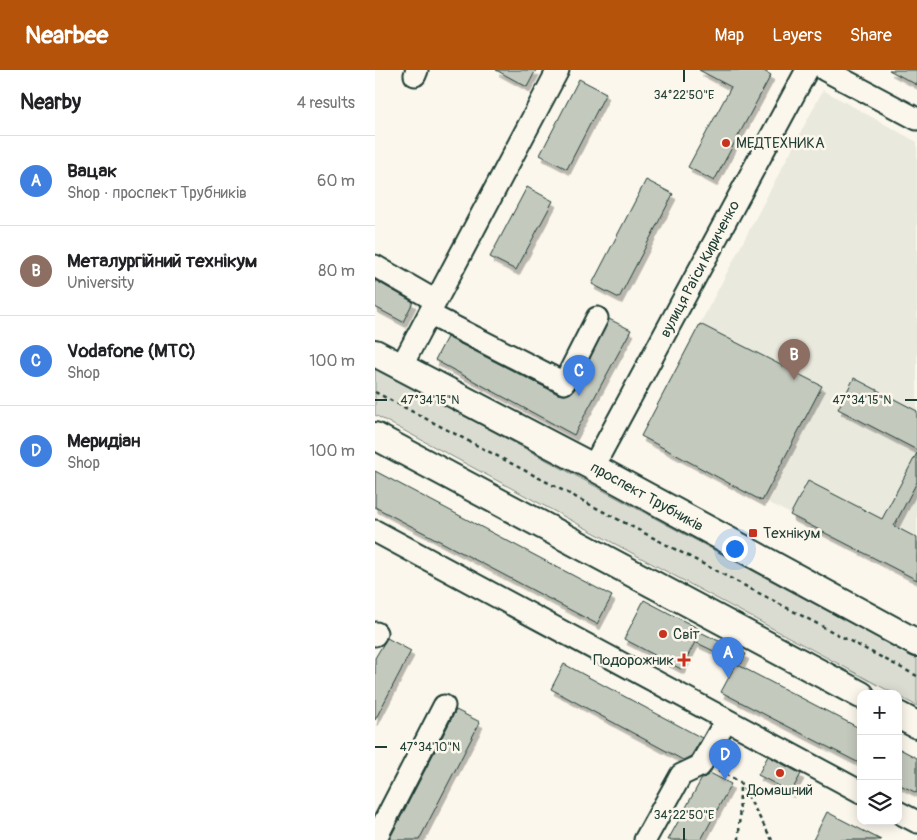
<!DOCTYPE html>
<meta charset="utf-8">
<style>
body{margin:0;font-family:Pangolin,sans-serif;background:#f6f6f6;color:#202124}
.controls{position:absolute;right:15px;bottom:15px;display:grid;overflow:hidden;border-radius:10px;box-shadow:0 2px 12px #0003}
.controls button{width:45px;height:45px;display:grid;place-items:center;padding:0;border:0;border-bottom:1px solid #e0e0e0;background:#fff;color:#202124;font:25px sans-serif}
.you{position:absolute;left:359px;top:478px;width:18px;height:18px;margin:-12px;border:4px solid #fff;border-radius:50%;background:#1a73e8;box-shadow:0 0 0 8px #1a73e833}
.badge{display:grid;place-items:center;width:32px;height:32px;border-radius:50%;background:#b45309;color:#fff;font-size:16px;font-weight:700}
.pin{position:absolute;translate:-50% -41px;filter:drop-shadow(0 1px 2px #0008)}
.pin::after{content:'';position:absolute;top:26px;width:18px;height:15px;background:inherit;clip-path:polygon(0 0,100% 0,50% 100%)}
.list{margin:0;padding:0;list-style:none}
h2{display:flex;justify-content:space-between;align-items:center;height:65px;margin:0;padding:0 20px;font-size:21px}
h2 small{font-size:16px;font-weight:400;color:#757577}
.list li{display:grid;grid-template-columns:32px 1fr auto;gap:15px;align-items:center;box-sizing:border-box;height:90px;padding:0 20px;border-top:1px solid #e0e0e0}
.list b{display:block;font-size:19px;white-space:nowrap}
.list p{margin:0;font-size:16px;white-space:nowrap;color:#757577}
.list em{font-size:16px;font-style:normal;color:#757577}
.icon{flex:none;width:28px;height:28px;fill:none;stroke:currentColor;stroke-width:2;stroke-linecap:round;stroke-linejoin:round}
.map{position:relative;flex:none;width:542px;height:770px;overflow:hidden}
header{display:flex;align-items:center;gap:30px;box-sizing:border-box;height:70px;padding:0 25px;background:#b45309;color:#fff}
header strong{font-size:24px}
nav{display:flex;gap:28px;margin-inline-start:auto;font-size:18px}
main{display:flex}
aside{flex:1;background:#fff}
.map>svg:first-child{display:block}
.built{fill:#eae9de}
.green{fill:#dbdcd1;stroke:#7d8c82}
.building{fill:#c4c9be;stroke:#1f3d34;filter:url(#shadow)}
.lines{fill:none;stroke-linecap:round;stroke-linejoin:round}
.minor-casing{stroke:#1f3d34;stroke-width:25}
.major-casing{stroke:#1f3d34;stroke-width:30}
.path{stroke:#1f3d34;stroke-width:2.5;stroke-dasharray:4 4;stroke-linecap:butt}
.minor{stroke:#fbf7ec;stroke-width:21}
.major{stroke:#fbf7ec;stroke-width:26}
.ticks{fill:none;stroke:#1f3d34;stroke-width:2}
.poi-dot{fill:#c8321e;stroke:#fbf7ec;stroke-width:2}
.labels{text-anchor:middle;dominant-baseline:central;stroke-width:5;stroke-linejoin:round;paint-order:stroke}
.poi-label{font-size:15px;fill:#1f3d34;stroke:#fbf7ec;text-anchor:start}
.street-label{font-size:15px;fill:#1f3d34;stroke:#fbf7ec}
.ticks-label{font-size:12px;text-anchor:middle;fill:#1f3d34;stroke:#fbf7ec;stroke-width:5;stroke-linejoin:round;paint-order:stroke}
</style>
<header>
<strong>Nearbee</strong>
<nav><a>Map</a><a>Layers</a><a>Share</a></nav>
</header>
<main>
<aside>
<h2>Nearby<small>4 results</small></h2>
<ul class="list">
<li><span class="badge" style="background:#3f7fe0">A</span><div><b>Вацак</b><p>Shop · проспект Трубників</p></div><em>60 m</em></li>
<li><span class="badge" style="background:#8d6e63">B</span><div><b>Металургійний технікум</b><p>University</p></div><em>80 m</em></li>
<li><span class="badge" style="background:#3f7fe0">C</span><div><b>Vodafone (МТС)</b><p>Shop</p></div><em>100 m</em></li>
<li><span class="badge" style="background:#3f7fe0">D</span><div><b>Меридіан</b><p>Shop</p></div><em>100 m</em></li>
</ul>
</aside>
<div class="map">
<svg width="542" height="770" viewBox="0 0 542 770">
<defs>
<filter id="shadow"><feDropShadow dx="3" dy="5.5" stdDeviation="0" flood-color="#0004"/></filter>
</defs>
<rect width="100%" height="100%" fill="#fbf7ec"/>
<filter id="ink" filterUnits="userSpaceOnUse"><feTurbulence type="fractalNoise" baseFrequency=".02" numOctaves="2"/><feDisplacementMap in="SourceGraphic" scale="10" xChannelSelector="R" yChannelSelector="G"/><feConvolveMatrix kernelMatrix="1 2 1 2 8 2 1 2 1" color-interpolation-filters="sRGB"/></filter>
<g filter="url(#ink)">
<path class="built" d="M448,20L542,72V510L266,366Z"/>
<path class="green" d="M0,298L542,589V636L0,345Z"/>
<path class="building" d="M121,0H161L152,17Z
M324,0H387L396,5L339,111L313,97L356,17Z
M514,0H542V15Z
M204,9L231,23L192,99L165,85Z
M271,110L298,124L244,228L217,214Z
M152,117L178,131L141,200L115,187Z
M0,210L38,232L28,252L0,237Z
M234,249L256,260L199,365L60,290L72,267L183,324L190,325L200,319Z
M325,254L447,316L387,431L266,366Z
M479,308L542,341V380L463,339Z
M542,383V412L519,456L542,468V510L415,445L433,411L507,449Z
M0,401L237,526L222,554L0,437Z
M269,530L326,560L325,562L371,584L366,594L320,572L306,599L249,569Z
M12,568L36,581L0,650V588Z
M189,594L327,668L316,686L308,690L176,619Z
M361,594L486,659V694L346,622Z
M81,640L105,652L44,770H14Z
M523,678L542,688V723L523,714Z
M393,686L426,704L416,722L383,705Z
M335,703L356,714L326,770H293L326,710Z
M452,742L506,770H438Z"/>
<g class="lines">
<defs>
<path id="minor" d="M450,0L542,49
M40,5L42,0
M0,196L61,231
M54,244L189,313L222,248
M26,297L183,0
M218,397L432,0
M0,461L486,722
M0,565L1,563
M523,742L542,752
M0,770L69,636
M270,770L306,705L325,696L351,650"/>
<path id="major" d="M0,283L218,397L542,573
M0,366L486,625
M523,645L542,655"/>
</defs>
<use href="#minor" class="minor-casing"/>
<use href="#major" class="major-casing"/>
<path class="path" d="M0,322L542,606
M343,700L365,712L397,770
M364,770L365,714"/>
<use href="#minor" class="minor"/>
<use href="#major" class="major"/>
</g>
</g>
<path class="ticks" d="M309,0V12M0,330H12M530,330H542M0,677H12M309,758V770"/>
<g class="poi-dot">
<circle cx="351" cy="73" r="5"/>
<rect x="373" y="458" width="10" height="10" rx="2.5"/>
<circle cx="288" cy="564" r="5"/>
<path d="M306.5 582.5h5v5h5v5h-5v5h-5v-5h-5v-5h5z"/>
<circle cx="405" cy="703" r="5"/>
</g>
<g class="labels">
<g class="poi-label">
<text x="361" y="73">МЕДТЕХНИКА</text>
<text x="388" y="463">Технікум</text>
<text x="298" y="564">Світ</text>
<text x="299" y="590" text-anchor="end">Подорожник</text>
<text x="405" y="720" text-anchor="middle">Домашний</text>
</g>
<g class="street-label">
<text transform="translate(325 199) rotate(-62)">вулиця Раїси Кириченко</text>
<text transform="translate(272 427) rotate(29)">проспект Трубників</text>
</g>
</g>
<g class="ticks-label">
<text x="309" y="29">34°22'50"E</text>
<text x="55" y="334">47°34'15"N</text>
<text x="487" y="334">47°34'15"N</text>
<text x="55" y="681">47°34'10"N</text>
<text x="309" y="749">34°22'50"E</text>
</g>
</svg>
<div class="controls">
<button>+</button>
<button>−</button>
<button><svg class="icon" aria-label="layers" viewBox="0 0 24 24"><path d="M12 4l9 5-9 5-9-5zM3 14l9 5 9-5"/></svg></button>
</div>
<div class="you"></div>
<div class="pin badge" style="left:353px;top:608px;background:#3f7fe0">A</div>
<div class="pin badge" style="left:419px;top:310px;background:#8d6e63">B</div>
<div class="pin badge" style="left:204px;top:326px;background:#3f7fe0">C</div>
<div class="pin badge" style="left:350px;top:710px;background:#3f7fe0">D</div>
</div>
</main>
